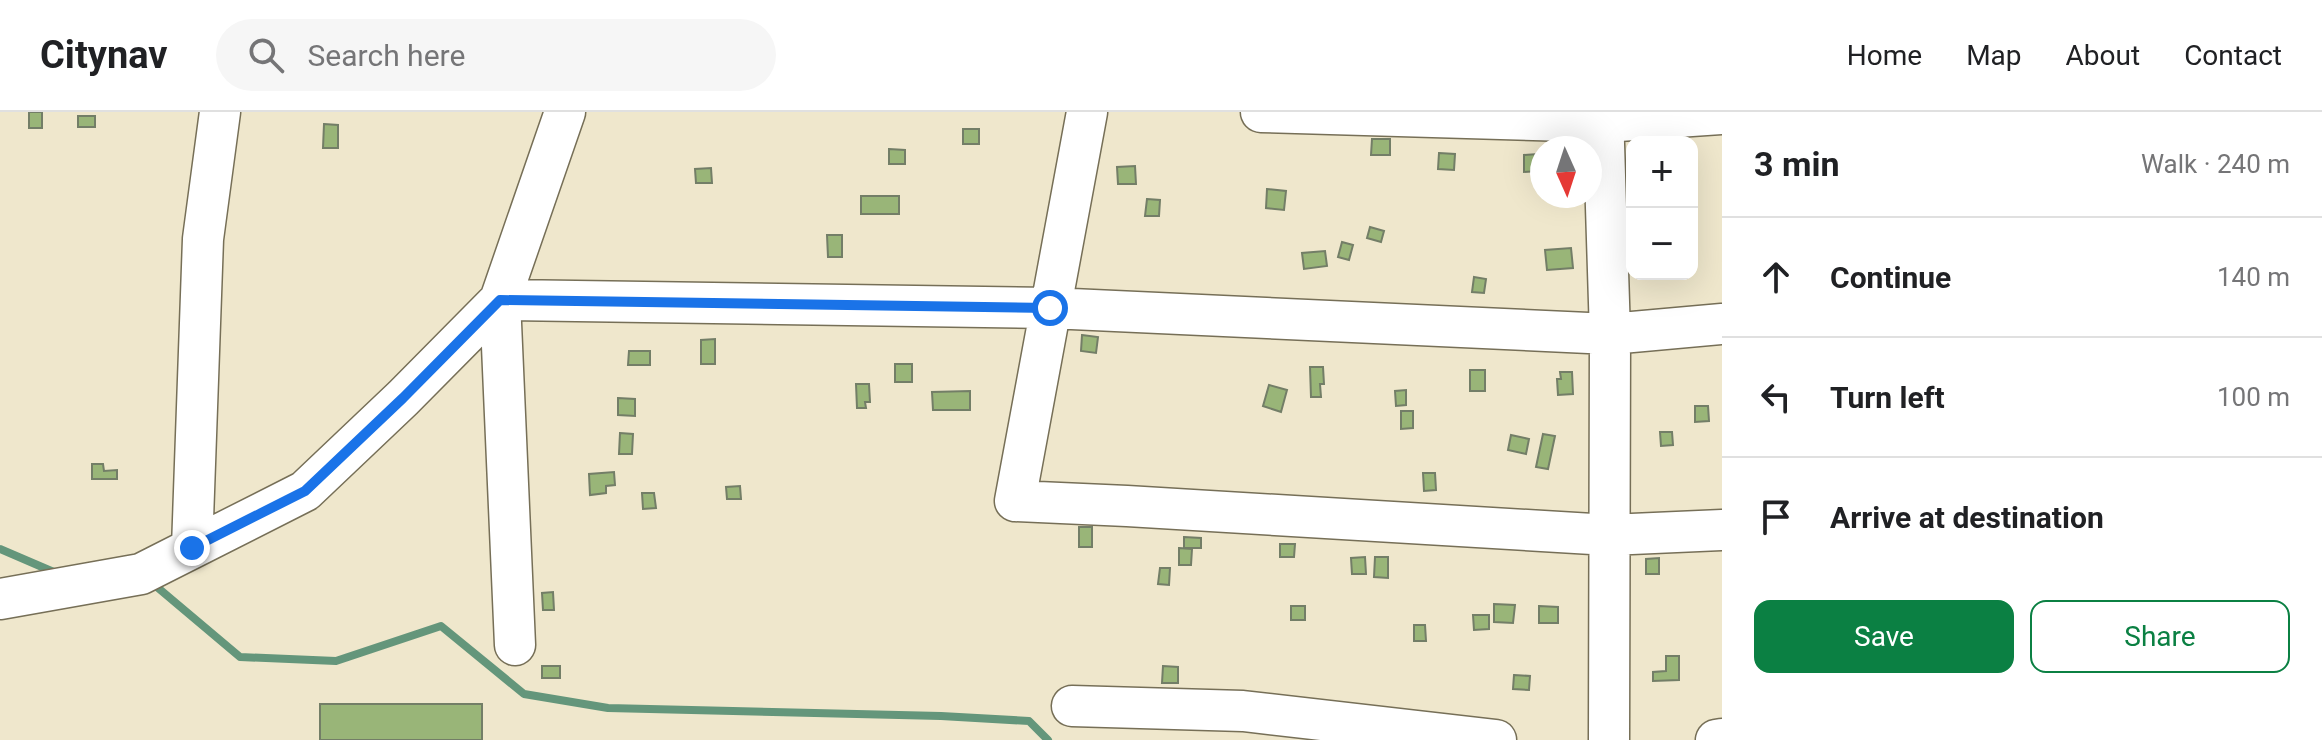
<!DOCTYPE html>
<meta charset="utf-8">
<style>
body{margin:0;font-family:Roboto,sans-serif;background:#f6f6f6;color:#202124}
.controls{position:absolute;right:24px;top:24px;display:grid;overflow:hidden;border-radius:16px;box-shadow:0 8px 32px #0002}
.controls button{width:72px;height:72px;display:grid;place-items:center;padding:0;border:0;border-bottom:2px solid #e0e0e0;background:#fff;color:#202124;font:40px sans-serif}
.compass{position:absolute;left:1530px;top:24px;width:72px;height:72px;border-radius:50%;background:#fff;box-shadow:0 8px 32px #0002;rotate:177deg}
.stop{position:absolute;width:24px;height:24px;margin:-18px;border:6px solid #1a73e8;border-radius:50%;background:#fff}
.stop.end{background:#1a73e8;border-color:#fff;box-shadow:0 2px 8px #0008}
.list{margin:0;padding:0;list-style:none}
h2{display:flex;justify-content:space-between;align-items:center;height:104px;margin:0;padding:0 32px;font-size:34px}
h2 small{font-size:26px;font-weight:400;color:#757577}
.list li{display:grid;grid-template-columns:52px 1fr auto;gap:24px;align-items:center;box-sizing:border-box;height:120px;padding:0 32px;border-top:2px solid #e0e0e0}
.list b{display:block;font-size:30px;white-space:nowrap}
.list em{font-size:26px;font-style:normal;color:#757577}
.actions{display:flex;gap:16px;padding:24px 32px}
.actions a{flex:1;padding:18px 0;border:2px solid #0b8043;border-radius:16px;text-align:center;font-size:28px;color:#0b8043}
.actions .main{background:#0b8043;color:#fff}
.icon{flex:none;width:44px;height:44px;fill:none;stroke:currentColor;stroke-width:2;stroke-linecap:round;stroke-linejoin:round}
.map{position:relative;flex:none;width:1722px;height:628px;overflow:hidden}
header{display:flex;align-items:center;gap:48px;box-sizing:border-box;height:112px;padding:0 40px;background:#fff;border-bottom:2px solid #e0e0e0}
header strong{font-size:38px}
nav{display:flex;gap:44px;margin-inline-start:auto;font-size:28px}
.search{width:560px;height:72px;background:#f6f6f6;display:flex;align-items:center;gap:20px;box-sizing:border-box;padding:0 28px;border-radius:44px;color:#757577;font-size:30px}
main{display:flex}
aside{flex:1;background:#fff}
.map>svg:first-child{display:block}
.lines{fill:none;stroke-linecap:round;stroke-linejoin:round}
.stream{stroke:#64967b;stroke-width:8}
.building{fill:#99b578;stroke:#737e67;stroke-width:2}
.minor-casing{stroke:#766f57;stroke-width:43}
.minor{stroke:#fff;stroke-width:40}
.route{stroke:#1a73e8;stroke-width:10}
</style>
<header>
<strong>Citynav</strong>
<div class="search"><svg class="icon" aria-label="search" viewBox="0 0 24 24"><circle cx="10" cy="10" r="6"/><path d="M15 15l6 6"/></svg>Search here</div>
<nav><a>Home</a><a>Map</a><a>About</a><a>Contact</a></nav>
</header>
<main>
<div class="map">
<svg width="1722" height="628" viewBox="0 0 1722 628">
<rect width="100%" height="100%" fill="#efe7cc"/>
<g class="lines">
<path class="stream" d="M0,437L56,461
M151,470L240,545L336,549L441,514L524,582L608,596L941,604L1029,609L1048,628"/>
</g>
<path class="building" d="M29,0H42V16H29Z
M78,4H95V15H78Z
M324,12L338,13V36H323Z
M963,17H979V32H963Z
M1372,27H1390V43H1371Z
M889,37L905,38V52H889Z
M1439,41L1455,42L1454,58L1438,57Z
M1538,42L1539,59L1524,60V43Z
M1135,54L1136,72H1118L1117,55Z
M711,56L712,71H696L695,57Z
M1267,77L1286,79L1284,98L1266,96Z
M861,84H899V102H861Z
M1147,87L1160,88L1159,104H1145Z
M1370,115L1384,119L1381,130L1367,126Z
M827,123H842V145H828Z
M1342,130L1353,133L1349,148L1338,145Z
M1571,136L1573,156L1547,158L1545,138Z
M1325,139L1327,154L1304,157L1302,141Z
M1474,165L1486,167L1484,181L1472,180Z
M1082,223L1098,225L1096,241L1081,239Z
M715,227V252H701V228Z
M629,239H650V253H628Z
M895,252H912V270H895Z
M1310,255H1323L1324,272H1320L1321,285H1311Z
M1470,258H1485V279H1470Z
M1560,260H1572L1573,282L1558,283L1557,267H1561Z
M856,272H869L870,290H865L866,296H857Z
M1269,273L1287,278L1281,300L1263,294Z
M1406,278V293L1396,294L1395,279Z
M970,279V298H933L932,280Z
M618,286L635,287V304L618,303Z
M1695,294H1708L1709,309L1695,310Z
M1401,299H1413V316L1401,317Z
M1660,320H1672L1673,333L1661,334Z
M620,321L633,322L632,342H619Z
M1543,322L1555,324L1548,357L1536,355Z
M1511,323L1529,327L1526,342L1508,338Z
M92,352H103L104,359L117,358V367H92Z
M614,360L615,373L606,374V381L590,383L589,362Z
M1423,361H1435L1436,378L1424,379Z
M740,374L741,387H727L726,375Z
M642,381H654L656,396L643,397Z
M1079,415H1092V435H1079Z
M1184,425L1201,426V436H1184Z
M1280,432H1295L1294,445H1280Z
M1179,436L1192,437L1191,453H1179Z
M1365,445L1366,462H1352L1351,446Z
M1375,445H1388V466L1374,465Z
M1659,446V462H1646V447Z
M1160,456H1170L1169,473L1158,472Z
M553,480L554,498H543L542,481Z
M1494,492L1515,493L1513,511L1494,510Z
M1291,494H1305V508H1291Z
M1539,494L1558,495V511H1539Z
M1473,503H1489V517L1474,518Z
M1414,513H1425L1426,529H1414Z
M1666,544H1679V568L1653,569V560L1666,559Z
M542,554H560V566H542Z
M1163,554L1178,555V571H1162Z
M1514,563L1530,564L1529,578L1513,577Z
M320,592H482V628H320Z"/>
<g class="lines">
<defs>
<path id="minor" d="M1087,0L1015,389L1127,394L1609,423L1722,418
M1261,0L1604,10L1722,2
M1603,0L1610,222L1609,628
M192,436L203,127L220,0
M0,487L141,462L305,379L403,286L500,188L1050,196L1610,222L1722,212
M515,533L500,188L565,0
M1072,594L1243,599L1496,628
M1716,628L1722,627"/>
</defs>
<use href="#minor" class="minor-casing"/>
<use href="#minor" class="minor"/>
</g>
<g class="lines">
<path class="route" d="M192,436L305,379L403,286L500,188L1050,196"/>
</g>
</svg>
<div class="controls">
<button>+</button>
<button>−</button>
</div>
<svg class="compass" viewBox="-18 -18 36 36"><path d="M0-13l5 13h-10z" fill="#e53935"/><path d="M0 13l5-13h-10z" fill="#757577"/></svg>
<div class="stop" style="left:1050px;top:196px"></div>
<div class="stop end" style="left:192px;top:436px"></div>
</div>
<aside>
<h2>3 min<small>Walk · 240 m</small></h2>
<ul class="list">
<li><svg class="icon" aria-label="ahead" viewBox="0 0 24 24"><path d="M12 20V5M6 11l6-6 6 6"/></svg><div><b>Continue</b></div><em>140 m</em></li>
<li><svg class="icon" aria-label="left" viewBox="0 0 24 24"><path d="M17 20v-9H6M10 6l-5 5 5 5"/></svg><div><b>Turn left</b></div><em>100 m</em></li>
<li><svg class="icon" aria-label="arrive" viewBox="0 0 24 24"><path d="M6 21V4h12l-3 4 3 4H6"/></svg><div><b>Arrive at destination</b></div></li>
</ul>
<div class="actions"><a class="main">Save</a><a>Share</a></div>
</aside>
</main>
